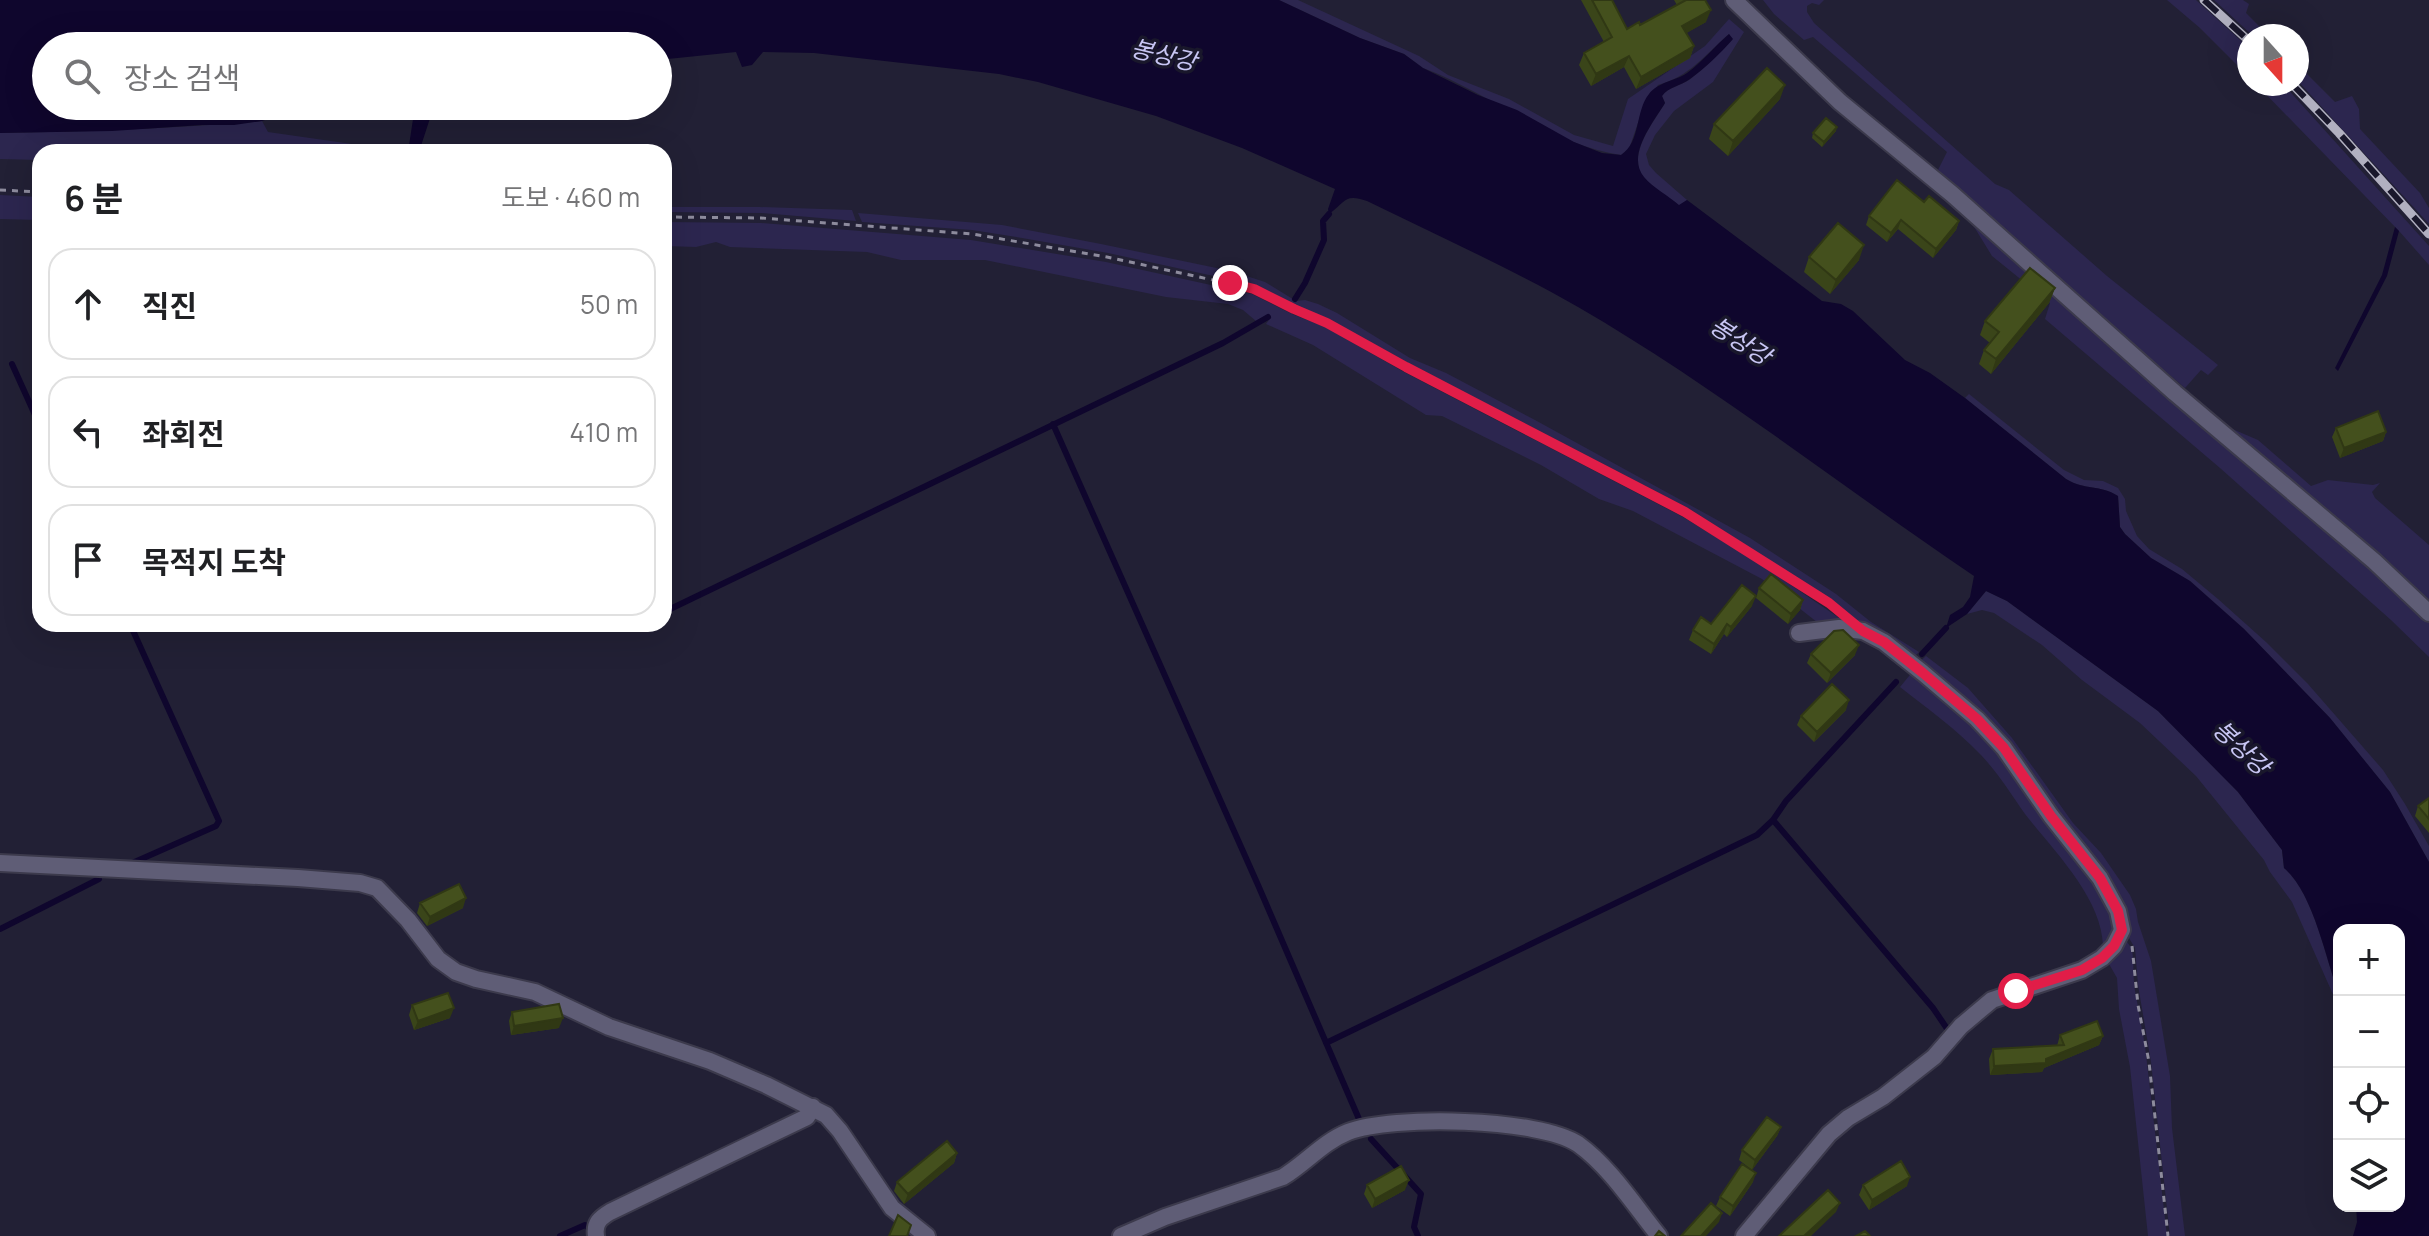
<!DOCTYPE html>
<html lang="ko">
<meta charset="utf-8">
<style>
body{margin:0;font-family:Manrope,"Noto Sans KR",sans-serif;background:#f6f6f6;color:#202124}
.controls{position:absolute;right:24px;bottom:24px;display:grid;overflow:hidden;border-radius:16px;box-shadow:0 8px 32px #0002}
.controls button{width:72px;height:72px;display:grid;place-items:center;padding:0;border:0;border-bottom:2px solid #e0e0e0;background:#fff;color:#202124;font:40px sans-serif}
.compass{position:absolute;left:2237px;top:24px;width:72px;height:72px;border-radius:50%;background:#fff;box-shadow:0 8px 32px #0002;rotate:159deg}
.stop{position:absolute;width:24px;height:24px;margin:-18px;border:6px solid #e11d48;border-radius:50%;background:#fff}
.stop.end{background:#e11d48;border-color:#fff;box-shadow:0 2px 8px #0008}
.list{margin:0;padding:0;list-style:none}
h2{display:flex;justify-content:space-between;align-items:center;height:104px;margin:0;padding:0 32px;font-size:34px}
h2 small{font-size:26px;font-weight:400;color:#757577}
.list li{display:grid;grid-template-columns:52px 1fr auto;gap:24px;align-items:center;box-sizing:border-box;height:112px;margin:0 16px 16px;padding:0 16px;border:2px solid #e0e0e0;border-radius:24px}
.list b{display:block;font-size:30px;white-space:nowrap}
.list em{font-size:26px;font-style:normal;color:#757577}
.icon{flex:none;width:44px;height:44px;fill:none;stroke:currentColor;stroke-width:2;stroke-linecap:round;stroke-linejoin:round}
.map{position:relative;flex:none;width:2429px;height:1236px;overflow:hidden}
.search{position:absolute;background:#fff;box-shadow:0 8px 32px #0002;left:32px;top:32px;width:640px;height:88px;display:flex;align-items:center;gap:20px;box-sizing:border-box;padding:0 28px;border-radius:44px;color:#757577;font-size:30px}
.panel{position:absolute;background:#fff;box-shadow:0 8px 32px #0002;left:32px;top:144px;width:640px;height:488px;border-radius:24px}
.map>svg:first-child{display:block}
.green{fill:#2c264f}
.water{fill:#0f062d}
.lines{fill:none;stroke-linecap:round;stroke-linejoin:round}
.stream{stroke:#0f062d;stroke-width:6}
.minor-casing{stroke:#3c3a4c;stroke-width:20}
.path{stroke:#8d8b9d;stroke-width:3;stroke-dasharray:6 6;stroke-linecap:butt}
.minor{stroke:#5f5d76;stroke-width:16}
.rail-casing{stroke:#b1b0c0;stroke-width:9}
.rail{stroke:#19172b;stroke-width:6;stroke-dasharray:18;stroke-linecap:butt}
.wall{fill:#3a4519}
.shaded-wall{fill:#303814}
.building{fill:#44501d;stroke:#303814;stroke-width:2}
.route{stroke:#e11d48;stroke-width:10}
.labels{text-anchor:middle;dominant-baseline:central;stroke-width:7;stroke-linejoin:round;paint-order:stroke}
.water-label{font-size:24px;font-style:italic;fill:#c8c6f4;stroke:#19172b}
</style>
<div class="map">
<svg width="2429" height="1236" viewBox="0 0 2429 1236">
<rect width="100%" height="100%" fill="#222035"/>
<path class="green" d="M1279,0H1298L1419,56L1448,75L1509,99L1574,135L1613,146L1628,99L1705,46L1729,19L1744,32L1713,82L1674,111L1655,135L1646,154L1649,165L1656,173L1687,200L1679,206C1669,197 1653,188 1644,178C1626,156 1653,123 1665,103L1662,96C1668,87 1680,86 1689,80C1705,68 1719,54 1732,40L1729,34C1706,54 1689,77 1658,85L1641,114L1629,149L1621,155C1553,146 1488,92 1423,68L1404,54L1360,38Z
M1763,0H1824L1819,5L1812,3L1807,6V12L1814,23L1995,184L2009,190L2107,276L2218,365L2208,375L2201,370L2185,388L2073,293L1938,170L1947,152L1813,37L1804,40L1774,14Z
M2167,0H2196L2249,48V77L2200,28Z
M2214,0H2243L2249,4L2246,13L2269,36H2253Z
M2297,64L2335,102L2352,96L2359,109L2360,129L2420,193L2429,208V224L2297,80Z
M2256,84H2283L2429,246V265L2399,231Z
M262,121L268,132L408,152H40V160L0,159V133C65,132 129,130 193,126C217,124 239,124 262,121Z
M0,195L40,197V220L0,219Z
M664,207H759L852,210L856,221L761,213L664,212Z
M1965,212L2375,570L2429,621V657L2391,620L2220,468L2045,319L2050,303L1992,256Z
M858,213L1002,225L1101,244L1231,271L1265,282L1296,301L1305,300L1318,304L1337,313L1410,358L1446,373L1535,420L1750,538L1836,594L1871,622L1919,652L1912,659L1865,628L1831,600L1688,508L1408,363L1329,319L1296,306L1255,285L1108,253L1022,238L972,230L862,222Z
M664,222L761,223L971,240L1106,262L1252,294L1292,314L1325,327L1404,372L1683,517L1760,564L1851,626H1822L1762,579L1633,511L1599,499L1541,465L1442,416L1426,415L1313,345L1266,324L1271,317L1267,315L1256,321L1243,310L1228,304L1166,297L985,260H901L867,252L730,247L716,242L696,247L664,246Z
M1969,394L2064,470L2084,480L2103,481L2118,488L2125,499L2126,511L2137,536L2149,549L2182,569L2218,599L2266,642L2308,684L2383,770L2405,804L2429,846V862L2390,792L2330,718L2244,629L2190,581L2151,558L2125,534L2120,527L2118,496C2099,484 2086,491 2066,479L1965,398Z
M2230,428L2258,440L2311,486L2328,480L2373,485L2380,483L2372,492L2375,498L2429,545V603Z
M1986,591L2007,601L2158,711L2238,792L2282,850L2284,868C2313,892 2326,959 2339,995V1008L2292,902L2270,872L2264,860L2196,776L2140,723L2082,680L2042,645L1994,613L1982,610L1967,614Z
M1926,656L1968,688L2012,738L2073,823L2101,853L2130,895L2136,909L2138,922L2151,961L2170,1076L2172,1128L2185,1236H2170L2151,1062L2138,985L2135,948L2054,815L1917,664Z
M1914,670L1975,721L2097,880L2119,929L2108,948L2103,946C2102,898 2053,850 2025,814C2011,794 1998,773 1981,755C1956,729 1928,709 1900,687Z
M2123,936L2132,949L2133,958L2134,985L2145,1046L2167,1236H2148L2130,1067L2119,1009L2117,978L2109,964L2103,967Z"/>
<path class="water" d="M0,0H1279L1360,38L1404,54L1423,68L1478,95L1517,110L1574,142L1602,153L1621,155C1641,142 1635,111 1649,94C1658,82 1675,81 1687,73C1702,62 1715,46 1729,34L1733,39C1720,54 1705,68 1690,79C1681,86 1668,87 1662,96L1665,103C1653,123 1626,155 1644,177C1653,188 1669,196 1679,205L1687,200L1822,301L1841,304L1853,311L1905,360L1930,373L1965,398L2066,479C2086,491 2099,484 2118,496L2120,527L2125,534L2151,558L2190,581L2244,629L2330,718L2390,792L2429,862V1236H2353L2357,1222L2356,1206H2399V930H2339V995C2326,959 2313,892 2284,868L2282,850L2238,792L2158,711L2007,601L1986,591L1967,614L1946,628L1950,615L1963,607L1970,597L1974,576C1842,487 1716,387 1578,307C1510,268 1438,236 1367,201C1344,193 1346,202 1329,214L1328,209L1335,189L1242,148L1156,116L1038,82L999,74L814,53L763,52L752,65L742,67L736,52L658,60V46H46V106H366L280,115L262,121L234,125H202L112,131L0,133Z
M415,106H434L419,152H408Z
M2395,227L2399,231L2387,276L2338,371L2335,368L2382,275Z"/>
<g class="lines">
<path class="stream" d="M1295,299L1305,283L1324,240L1323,221L1329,214
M12,364L40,426
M1053,424L1258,885L1362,1126
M664,612L1223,343L1268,317
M1922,654L1946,628
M1773,820L1933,1008L1950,1033
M130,864L216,826L219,821L130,624
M0,929L99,879
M1326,1043L1757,835L1773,820L1786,801L1896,682
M1371,1139L1421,1194L1414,1227L1418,1236
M560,1236L585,1225L590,1229"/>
<defs>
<path id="minor" d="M1734,0L1840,102L1952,194L2175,393L2374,561L2429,613
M0,863L298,878L360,883L377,888L408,920L438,959L456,972L476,979L535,992L609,1027L710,1061L766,1085L826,1115L840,1131L892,1208L927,1236
M596,1236C594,1223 600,1218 610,1212L807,1117L813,1107
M1121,1236L1165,1217L1283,1177C1306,1163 1323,1142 1348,1132C1392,1115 1539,1118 1578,1144C1610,1167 1634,1205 1659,1236
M1744,1236L1829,1134L1848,1118L1883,1097L1934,1057L1961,1026L1992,1000L2082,970L2102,958L2114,946L2122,930L2118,911L2100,878L2051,816L2004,748L1977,719L1923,673L1884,642L1863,631L1839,628L1799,633"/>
</defs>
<use href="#minor" class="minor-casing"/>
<path class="path" d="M0,190L40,192
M664,217L761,218L972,234L1107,257L1254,289L1294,309L1327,323L1406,367L1685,512L1763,560L1838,611
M2132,946L2138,1005L2149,1062L2168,1236"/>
<use href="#minor" class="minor"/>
<defs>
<path id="rail" d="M2204,0L2249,41
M2292,84L2339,133L2429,234"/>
</defs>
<use href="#rail" class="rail-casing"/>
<use href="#rail" class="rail"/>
</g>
<path class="wall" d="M1581,0H1612L1627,29L1640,25L1677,5L1674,0H1705L1706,22L1686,33L1694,46L1690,58L1636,89L1624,67L1591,86L1579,65L1584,53L1604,42Z
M1780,99L1728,156L1709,139L1714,124Z
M1836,131L1822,147L1812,138L1813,133Z
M1924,202L1959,221L1956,230L1933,258L1898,229L1887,242L1866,225L1869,216Z
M1809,257L1859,260L1830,294L1804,272Z
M2055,288L2049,303L1991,374L1979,364L1984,350L1990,343L1980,335L1985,321Z
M2336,428L2386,432L2383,441L2340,458L2332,437Z
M1759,588L1803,600L1800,610L1788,624L1756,598Z
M1752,606L1727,637L1724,634L1711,654L1689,640L1693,630L1711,624Z
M1811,654L1855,655L1827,683L1807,663Z
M1846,710L1814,742L1797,725L1801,716Z
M2429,798V833L2415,816L2418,806Z
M420,903L463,908L427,926L417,913Z
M412,1005L450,1018L414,1030L409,1015Z
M512,1012L559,1028L511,1035L509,1021Z
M2060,1035L2103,1036L2099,1045L2044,1068L2042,1072L1990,1075L1989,1059L1993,1049L2057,1046Z
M1781,1127L1777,1136L1752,1170L1739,1160L1742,1150Z
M957,1153L954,1163L904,1204L894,1191L897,1182Z
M1753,1182L1730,1216L1716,1206L1720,1197Z
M1367,1185L1405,1190L1372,1208L1364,1194Z
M1863,1185L1907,1186L1869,1210L1859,1195Z"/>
<path class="shaded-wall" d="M1711,10L1706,22L1678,38L1682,26Z
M1694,46L1690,58L1636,89L1641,77Z
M1629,56L1624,67L1591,86L1596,74Z
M1785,85L1780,99L1728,156L1733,141Z
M1837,127L1836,131L1822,147L1824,142Z
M1901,220L1898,229L1887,242L1891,233Z
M1959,221L1956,230L1933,258L1936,249Z
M1864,245L1859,260L1830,294L1836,280Z
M2055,288L2049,303L1991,374L1996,359Z
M2386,432L2383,441L2340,458L2344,448Z
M1756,596L1752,606L1727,637L1731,627Z
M1803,600L1800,610L1788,624L1791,614Z
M1727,624L1724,634L1711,654L1714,644Z
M1859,645L1855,655L1827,683L1831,673Z
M1849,700L1846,710L1814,742L1817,732Z
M466,898L463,908L427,926L430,917Z
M454,1008L450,1018L414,1030L418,1021Z
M563,1018L559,1028L511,1035L514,1026Z
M2103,1036L2099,1045L2044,1068L2042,1072L1990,1075L1994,1066L2046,1059Z
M1781,1127L1777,1136L1752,1170L1755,1160Z
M957,1153L954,1163L904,1204L908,1194Z
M1756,1173L1753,1182L1730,1216L1733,1206Z
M1910,1177L1907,1186L1869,1210L1872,1200Z
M1409,1180L1405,1190L1372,1208L1375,1199Z
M1840,1203L1836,1212L1811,1236H1804Z
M1722,1213L1719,1222L1706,1236H1701Z"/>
<path class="building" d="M1592,0H1612L1627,29L1639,22L1640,25L1686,0H1705L1711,10L1682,26L1694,46L1641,77L1629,56L1596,74L1584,53L1612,37Z
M1767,68L1785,85L1733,141L1714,124Z
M1826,118L1837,127L1824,142L1813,133Z
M1897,180L1924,202L1929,196L1959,221L1936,249L1901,220L1891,233L1869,216Z
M1838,223L1864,245L1836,280L1809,257Z
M2030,268L2055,288L1996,359L1984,350L1999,332L1985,321Z
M2378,411L2386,432L2344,448L2336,428Z
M1771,574L1803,600L1791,614L1759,588Z
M1742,585L1756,596L1731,627L1727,624L1714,644L1693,630L1701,617L1711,624Z
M1843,630L1859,645L1831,673L1811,654L1834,631Z
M1832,684L1849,700L1817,732L1801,716Z
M2429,798V819L2418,806Z
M459,884L466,898L430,917L420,903Z
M448,993L454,1008L418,1021L412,1005Z
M559,1004L563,1018L514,1026L512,1012Z
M2097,1021L2103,1036L2046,1059V1063L1994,1066L1993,1049L2064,1045L2060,1035Z
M1767,1117L1781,1127L1755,1160L1742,1150Z
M947,1141L957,1153L908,1194L897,1182Z
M1901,1161L1910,1177L1872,1200L1863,1185Z
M1742,1164L1756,1173L1733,1206L1720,1197Z
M1401,1166L1409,1180L1375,1199L1367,1185Z
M1828,1190L1840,1203L1804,1236H1779Z
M1711,1203L1722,1213L1701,1236H1681Z
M898,1215L911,1225L907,1236H889Z
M1659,1231L1665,1236H1655Z
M1865,1231L1870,1236H1856Z"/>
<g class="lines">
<path class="route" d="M1230,283L1254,289L1294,309L1327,323L1406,367L1685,512L1829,603L1863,631L1884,642L1923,673L1977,719L2004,748L2051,816L2100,878L2118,911L2122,930L2114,946L2102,958L2082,970L2016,991"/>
</g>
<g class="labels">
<g class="water-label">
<text transform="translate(1164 54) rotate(13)">봉상강</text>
<text transform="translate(1741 340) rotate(33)">봉상강</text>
<text transform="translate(2242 747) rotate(43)">봉상강</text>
</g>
</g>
</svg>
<div class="controls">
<button>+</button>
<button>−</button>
<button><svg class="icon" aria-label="locate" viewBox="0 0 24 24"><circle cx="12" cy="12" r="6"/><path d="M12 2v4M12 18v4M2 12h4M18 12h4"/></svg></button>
<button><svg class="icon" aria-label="layers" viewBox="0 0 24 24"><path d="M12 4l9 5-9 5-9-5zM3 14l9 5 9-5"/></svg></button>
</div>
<svg class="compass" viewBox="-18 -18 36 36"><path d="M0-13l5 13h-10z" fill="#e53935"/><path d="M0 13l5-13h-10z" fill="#757577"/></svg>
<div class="stop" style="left:2016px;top:991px"></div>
<div class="stop end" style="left:1230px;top:283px"></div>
<div class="search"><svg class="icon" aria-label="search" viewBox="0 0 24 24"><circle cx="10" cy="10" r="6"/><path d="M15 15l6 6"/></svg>장소 검색</div>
<section class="panel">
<h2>6 분<small>도보 · 460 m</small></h2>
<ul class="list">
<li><svg class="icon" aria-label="ahead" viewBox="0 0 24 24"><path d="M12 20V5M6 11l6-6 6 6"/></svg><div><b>직진</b></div><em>50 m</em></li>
<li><svg class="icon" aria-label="left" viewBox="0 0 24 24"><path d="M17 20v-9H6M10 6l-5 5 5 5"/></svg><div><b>좌회전</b></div><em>410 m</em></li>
<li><svg class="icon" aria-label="arrive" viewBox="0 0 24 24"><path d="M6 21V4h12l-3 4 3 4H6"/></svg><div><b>목적지 도착</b></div></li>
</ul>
</section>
</div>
